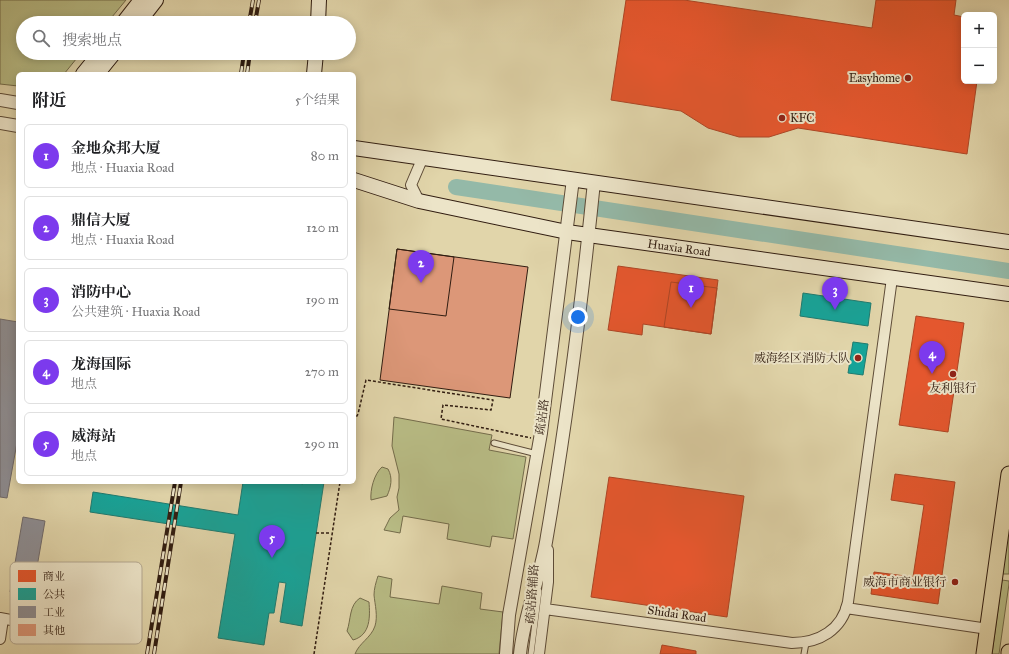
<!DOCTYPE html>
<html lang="zh">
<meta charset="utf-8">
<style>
body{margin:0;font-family:"IM FELL Great Primer","Noto Serif SC",serif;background:#f6f6f6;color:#202124}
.controls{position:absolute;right:12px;top:12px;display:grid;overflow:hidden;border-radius:6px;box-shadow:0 2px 10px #0003}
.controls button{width:36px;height:36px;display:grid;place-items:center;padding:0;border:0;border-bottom:1px solid #e0e0e0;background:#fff;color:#202124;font:20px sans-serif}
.you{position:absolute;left:578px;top:317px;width:14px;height:14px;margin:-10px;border:3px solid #fff;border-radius:50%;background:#1a73e8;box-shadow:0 0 0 6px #1a73e833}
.badge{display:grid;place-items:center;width:26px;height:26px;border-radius:50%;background:#7c3aed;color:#fff;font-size:13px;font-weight:700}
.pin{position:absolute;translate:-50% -33px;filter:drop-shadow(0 1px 2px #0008)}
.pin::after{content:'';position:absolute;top:21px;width:14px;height:12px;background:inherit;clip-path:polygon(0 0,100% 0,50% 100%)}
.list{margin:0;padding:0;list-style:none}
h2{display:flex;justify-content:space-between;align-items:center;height:52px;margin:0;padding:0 16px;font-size:17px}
h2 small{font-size:13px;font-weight:400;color:#757577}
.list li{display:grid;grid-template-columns:26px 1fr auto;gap:12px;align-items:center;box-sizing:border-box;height:64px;margin:0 8px 8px;padding:0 8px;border:1px solid #e0e0e0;border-radius:6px}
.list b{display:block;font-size:15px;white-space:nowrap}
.list p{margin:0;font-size:13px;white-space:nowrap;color:#757577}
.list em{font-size:13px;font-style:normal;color:#757577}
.icon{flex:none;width:22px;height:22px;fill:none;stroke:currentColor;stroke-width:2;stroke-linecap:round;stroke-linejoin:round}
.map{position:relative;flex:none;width:1009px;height:654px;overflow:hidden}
.search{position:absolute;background:#fff;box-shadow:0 2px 10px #0003;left:16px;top:16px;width:340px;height:44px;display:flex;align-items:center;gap:10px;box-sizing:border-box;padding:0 14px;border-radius:22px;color:#757577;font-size:15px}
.panel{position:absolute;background:#fff;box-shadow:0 2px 10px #0003;left:16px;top:72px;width:340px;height:412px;border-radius:6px}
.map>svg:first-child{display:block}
.green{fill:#b8bc85;stroke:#746c4b}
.shops{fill:#e4572e;stroke:#ae4625}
.public{fill:#17a398;stroke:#1f7b70}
.industry{fill:#8d8d92;stroke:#716b6b}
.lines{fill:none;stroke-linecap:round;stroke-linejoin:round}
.river{stroke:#94b9a8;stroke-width:16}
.building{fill:#dc9778;stroke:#311d11}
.service-casing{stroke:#5d4b37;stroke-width:7}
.minor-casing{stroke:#5d4b37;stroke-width:12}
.tertiary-casing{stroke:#5d4b37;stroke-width:14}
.secondary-casing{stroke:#311d11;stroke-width:16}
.primary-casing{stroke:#311d11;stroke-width:17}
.path{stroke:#311d11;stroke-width:1.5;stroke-dasharray:3 2;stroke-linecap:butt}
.service{stroke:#ece4c8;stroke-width:5}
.minor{stroke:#ece4c8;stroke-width:10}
.tertiary{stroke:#ece4c8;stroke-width:12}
.secondary{stroke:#ece4c8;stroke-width:14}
.primary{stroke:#e1d5aa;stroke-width:15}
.rail-casing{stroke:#311d11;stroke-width:4}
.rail{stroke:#ece4c8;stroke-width:2.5;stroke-dasharray:8;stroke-linecap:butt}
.poi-dot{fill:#8f2418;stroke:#ece4c8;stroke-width:1.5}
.labels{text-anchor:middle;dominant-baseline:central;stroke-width:4;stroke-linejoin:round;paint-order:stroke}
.poi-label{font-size:12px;fill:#311d11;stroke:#ece4c8;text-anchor:end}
.street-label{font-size:12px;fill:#311d11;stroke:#ece4c8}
.key{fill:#ece4c8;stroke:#b4a891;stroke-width:1}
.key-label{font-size:11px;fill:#311d11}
</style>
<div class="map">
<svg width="1009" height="654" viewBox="0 0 1009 654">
<rect width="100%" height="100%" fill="#e1d5aa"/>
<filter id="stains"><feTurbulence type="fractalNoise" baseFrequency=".005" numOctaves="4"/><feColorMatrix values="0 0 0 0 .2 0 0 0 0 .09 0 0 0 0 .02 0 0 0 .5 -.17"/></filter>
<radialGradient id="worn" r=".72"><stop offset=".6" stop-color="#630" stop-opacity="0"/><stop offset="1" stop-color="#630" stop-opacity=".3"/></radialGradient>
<path class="green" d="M0,0H126L107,23H23V53H81L64,74H18V86L0,84Z
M394,417L492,435L489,450L526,457L513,539L492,536L490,547L447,539L449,524L403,516L400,533L384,530L390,518L399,510L397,497L399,488V474L392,446Z
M382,467L388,469C393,478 391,487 387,496L371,500C370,490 374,474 382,467Z
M1009,528V574H1002Z
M378,576L392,579L390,597L439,604L442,586L482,593L480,609L503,612L499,654H355C359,643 371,638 375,626C378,616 375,605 374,595C374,589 376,582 378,576Z
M1002,580L1009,581V584L999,654H992Z
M360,598L369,602C370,616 371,635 353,640L347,631C351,620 349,605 360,598Z"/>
<path class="shops" d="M626,0H684L872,28L876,0H956L954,15L964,17V81H977L967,154L798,128L769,137H739L708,128L681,111L611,100Z
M618,266L718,280L711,334L643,324L642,335L608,330Z
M671,282L717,288L711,334L664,327Z
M916,316L964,323L948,432L899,425Z
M895,474L955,482L938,604L871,594L874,572L913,577L924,505L891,500Z
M609,477L744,496L727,617L591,597Z
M662,645L696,651V654H660Z"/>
<path class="public" d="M803,293L871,303L868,326L800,316Z
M853,342L868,344L863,375L848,373Z
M243,482H294L303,484L304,482H324L302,626L280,622L286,583L279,582L274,613H269L264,645L218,638L235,534L90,512L93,492L238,515Z"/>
<path class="industry" d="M0,319L18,322V437L7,498L0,497Z
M23,517L45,521L32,596L10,592Z"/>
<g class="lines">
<path class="river" d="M456,187L1009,271"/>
</g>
<path class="building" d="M397,249L528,267L510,398L380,380Z
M397,249L454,257L446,316L389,309Z"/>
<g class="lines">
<defs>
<path id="service" d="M494,443L537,454
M531,654L539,591
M804,654L806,643"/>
<path id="minor" d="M419,201L411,185L423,157
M846,608L988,629
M545,609L792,643C819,643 842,630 848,602L892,278
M0,618L48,627
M0,639L3,619
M539,654L548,582V550"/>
<path id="tertiary" d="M0,100L18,103
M0,123L18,126
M506,654L509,615L541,433L573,179
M520,654C524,613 541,577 547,536C567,419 582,300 594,182"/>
<path id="secondary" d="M123,23L141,0
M138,23L156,0
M318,23L319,0
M83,74L100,53
M97,74L114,53
M314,74L316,53
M354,148L1009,242
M354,180L419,201L567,232L1009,294"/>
<path id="primary" d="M984,654L1009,474
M1009,654V652"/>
</defs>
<use href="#service" class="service-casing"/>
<use href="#minor" class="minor-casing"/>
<use href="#tertiary" class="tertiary-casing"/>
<use href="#secondary" class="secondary-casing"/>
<use href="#primary" class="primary-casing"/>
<path class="path" d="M354,421L358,414L366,380L493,400L491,410L443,405L441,419L531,438
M316,533H330
M314,654L340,482"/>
<use href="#service" class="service"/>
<use href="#minor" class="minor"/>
<use href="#tertiary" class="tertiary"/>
<use href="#secondary" class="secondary"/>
<use href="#primary" class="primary"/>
<defs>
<path id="rail" d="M249,23L253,0
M255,23L259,0
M241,74L244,53
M247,74L250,53
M147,654L175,482
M154,654L181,482"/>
</defs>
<use href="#rail" class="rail-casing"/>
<use href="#rail" class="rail"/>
</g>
<g class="poi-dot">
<circle cx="908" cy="78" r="4"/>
<circle cx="782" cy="118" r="4"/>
<circle cx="858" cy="358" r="4"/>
<circle cx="953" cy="374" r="4"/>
<circle cx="955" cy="582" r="4"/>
</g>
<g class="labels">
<g class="poi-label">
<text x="900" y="78">Easyhome</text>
<text x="790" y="118" text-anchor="start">KFC</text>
<text x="850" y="358">威海经区消防大队</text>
<text x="953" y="388" text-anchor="middle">友利银行</text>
<text x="947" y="582">威海市商业银行</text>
</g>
<g class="street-label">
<text transform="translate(679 248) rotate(8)">Huaxia Road</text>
<text transform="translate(542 417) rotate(-82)">疏站路</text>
<text transform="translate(532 594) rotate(-86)">疏站路辅路</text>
<text transform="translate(677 614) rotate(8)">Shidai Road</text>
</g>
</g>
<rect x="10" y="562" width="132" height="82" rx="6" class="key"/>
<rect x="18" y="570" width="18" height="12" fill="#e4572e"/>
<rect x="18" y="588" width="18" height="12" fill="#17a398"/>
<rect x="18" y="606" width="18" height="12" fill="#8d8d92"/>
<rect x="18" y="624" width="18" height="12" fill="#dc9778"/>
<g class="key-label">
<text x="43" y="580">商业</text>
<text x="43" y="598">公共</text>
<text x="43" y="616">工业</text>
<text x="43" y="634">其他</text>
</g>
<rect width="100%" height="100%" filter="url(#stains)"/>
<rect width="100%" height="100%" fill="url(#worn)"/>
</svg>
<div class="controls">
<button>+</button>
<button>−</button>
</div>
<div class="you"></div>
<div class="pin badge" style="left:691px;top:308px">1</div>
<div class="pin badge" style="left:421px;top:283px">2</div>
<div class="pin badge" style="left:835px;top:310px">3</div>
<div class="pin badge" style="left:932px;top:374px">4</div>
<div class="pin badge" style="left:272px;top:558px">5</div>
<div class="search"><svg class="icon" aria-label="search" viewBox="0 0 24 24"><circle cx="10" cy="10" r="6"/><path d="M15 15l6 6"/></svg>搜索地点</div>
<section class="panel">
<h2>附近<small>5个结果</small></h2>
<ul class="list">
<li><span class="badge">1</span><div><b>金地众邦大厦</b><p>地点 · Huaxia Road</p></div><em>80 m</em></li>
<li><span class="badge">2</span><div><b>鼎信大厦</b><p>地点 · Huaxia Road</p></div><em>120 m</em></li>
<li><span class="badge">3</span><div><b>消防中心</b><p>公共建筑 · Huaxia Road</p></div><em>190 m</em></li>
<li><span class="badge">4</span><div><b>龙海国际</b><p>地点</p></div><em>270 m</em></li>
<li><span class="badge">5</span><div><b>威海站</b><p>地点</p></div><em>290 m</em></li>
</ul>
</section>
</div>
